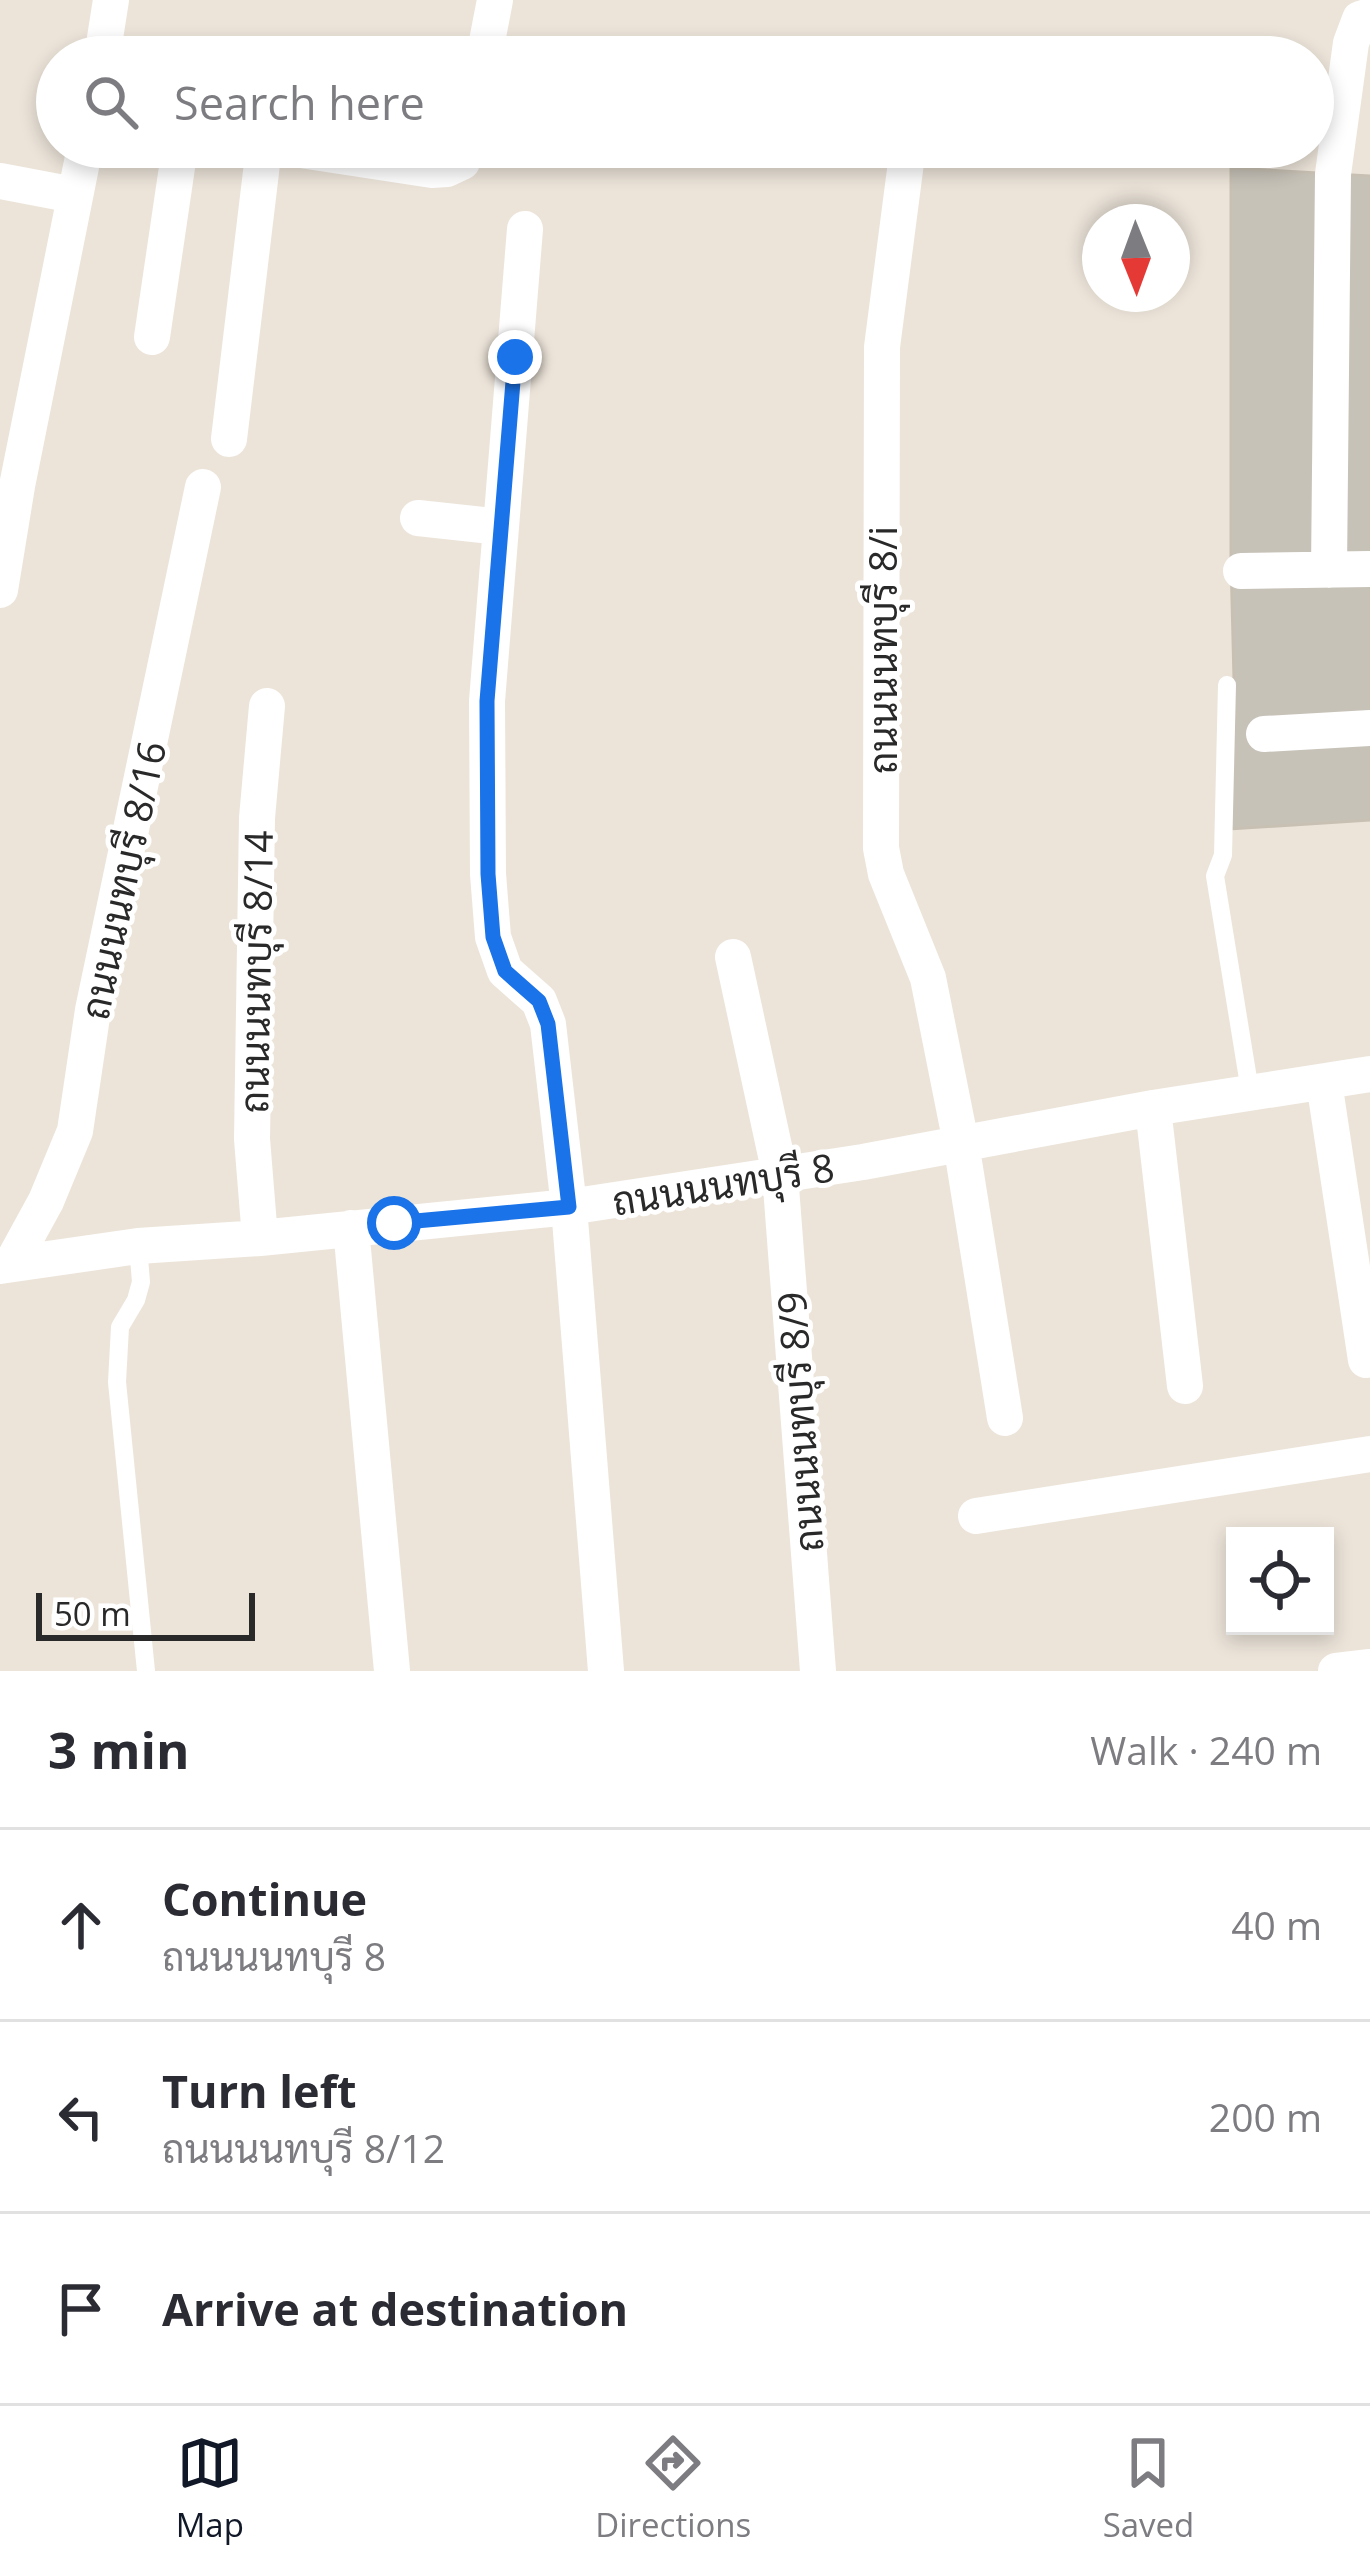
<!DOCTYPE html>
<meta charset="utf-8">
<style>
body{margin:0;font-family:"Open Sans",Sarabun,sans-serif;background:#f2f2f3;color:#2b2b33}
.controls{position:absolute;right:36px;bottom:36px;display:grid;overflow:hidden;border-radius:0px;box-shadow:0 6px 18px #0003}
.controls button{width:108px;height:108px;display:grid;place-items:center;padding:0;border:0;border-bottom:3px solid #e1e1e2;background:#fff;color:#2b2b33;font:60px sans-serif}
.compass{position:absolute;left:1082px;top:204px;width:108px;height:108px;border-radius:50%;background:#fff;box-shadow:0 6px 18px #0003;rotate:179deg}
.scale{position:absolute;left:36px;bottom:30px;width:219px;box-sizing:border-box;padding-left:12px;border:6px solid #292929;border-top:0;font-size:33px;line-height:42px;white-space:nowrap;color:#292929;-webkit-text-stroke:9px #fff;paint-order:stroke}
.stop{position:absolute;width:36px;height:36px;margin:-27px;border:9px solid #1a73e8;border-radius:50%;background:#fff}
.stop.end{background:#1a73e8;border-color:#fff;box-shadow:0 3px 12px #0008}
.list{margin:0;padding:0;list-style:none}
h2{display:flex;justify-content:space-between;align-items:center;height:156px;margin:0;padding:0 48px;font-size:51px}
h2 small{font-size:39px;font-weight:400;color:#7c7c81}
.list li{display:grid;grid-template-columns:78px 1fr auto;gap:36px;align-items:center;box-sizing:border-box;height:192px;padding:0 48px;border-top:3px solid #e1e1e2}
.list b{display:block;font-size:45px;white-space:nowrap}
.list p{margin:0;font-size:39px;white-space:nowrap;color:#7c7c81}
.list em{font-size:39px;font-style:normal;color:#7c7c81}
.icon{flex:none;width:66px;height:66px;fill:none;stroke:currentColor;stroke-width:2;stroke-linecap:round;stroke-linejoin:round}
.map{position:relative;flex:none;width:1370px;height:1671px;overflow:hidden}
.search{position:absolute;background:#fff;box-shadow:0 6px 18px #0003;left:36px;right:36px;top:36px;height:132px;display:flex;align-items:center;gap:30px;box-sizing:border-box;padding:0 42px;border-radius:66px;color:#7c7c81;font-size:45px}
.sheet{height:732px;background:#fff}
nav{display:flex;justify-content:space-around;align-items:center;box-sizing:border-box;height:168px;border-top:3px solid #e1e1e2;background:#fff;font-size:33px;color:#7c7c81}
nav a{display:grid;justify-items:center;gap:6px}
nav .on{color:#111827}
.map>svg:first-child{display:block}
.building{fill:#c7c2b8;stroke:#c8c0b3;stroke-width:3}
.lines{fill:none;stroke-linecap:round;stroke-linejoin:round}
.service{stroke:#fff;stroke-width:18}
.minor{stroke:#fff;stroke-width:36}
.route{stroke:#1a73e8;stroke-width:15}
.labels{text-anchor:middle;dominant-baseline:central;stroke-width:10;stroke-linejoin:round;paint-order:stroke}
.street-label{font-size:39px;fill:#292929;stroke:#fff}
</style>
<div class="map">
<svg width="1370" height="1671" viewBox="0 0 1370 1671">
<rect width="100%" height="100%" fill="#ece4d9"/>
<path class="building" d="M1231,168L1370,176V820L1230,829L1235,719L1231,560Z"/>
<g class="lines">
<path class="service" d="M1227,685L1223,855L1215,876L1250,1091
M138,1246L141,1282L136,1300L120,1327L117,1382L146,1671"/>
<path class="minor" d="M102,57L111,0
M484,57L495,0
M281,147L432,170L447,169L462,162L465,147
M908,147L882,347L881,848L886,874L928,978L961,1143L1005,1418
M0,181L74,195
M525,229L487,701L488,874L493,937L505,971L539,1001L548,1024L569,1207L606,1671
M152,337L180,147
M229,439L264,147
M418,518L501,527
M1329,570L1333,174L1351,43L1360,19L1370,16
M1241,571L1370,569
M0,590L17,486L85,147
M1264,734L1370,728
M733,957L780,1174L818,1671
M1324,1082L1366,1360
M1153,1108L1185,1386
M351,1228L392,1671
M260,1238L252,1139L257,818L267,706
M12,1263L46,1201L75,1131L93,1010L203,487
M0,1266L138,1246L260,1238L569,1207L863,1162L1153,1108L1370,1074
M976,1516L1370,1454
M1336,1671L1370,1667"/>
</g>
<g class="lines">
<path class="route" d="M394,1223L569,1207L548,1024L539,1001L505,971L493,937L488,874L487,701L515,357"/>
</g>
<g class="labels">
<g class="street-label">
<text transform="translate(881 650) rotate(-90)">ถนนนนทบุรี 8/i</text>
<text transform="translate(122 880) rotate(-78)">ถนนนนทบุรี 8/16</text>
<text transform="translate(255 972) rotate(-89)">ถนนนนทบุรี 8/14</text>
<text transform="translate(723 1183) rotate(-9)">ถนนนนทบุรี 8</text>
<text transform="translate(799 1422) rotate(-94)">ถนนนนทบุรี 8/9</text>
</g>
</g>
</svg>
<div class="controls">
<button><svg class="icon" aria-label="locate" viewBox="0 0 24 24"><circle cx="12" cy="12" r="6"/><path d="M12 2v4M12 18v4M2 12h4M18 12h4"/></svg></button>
</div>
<svg class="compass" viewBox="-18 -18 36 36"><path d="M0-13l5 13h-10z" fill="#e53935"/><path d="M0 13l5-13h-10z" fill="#7c7c81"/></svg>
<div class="scale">50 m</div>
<div class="stop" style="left:394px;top:1223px"></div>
<div class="stop end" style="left:515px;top:357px"></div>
<div class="search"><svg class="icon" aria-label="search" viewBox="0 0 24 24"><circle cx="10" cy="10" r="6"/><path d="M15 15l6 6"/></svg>Search here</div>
</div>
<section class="sheet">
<h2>3 min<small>Walk · 240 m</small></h2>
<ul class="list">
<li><svg class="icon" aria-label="ahead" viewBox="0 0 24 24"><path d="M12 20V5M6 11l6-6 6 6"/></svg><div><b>Continue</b><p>ถนนนนทบุรี 8</p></div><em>40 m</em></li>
<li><svg class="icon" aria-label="left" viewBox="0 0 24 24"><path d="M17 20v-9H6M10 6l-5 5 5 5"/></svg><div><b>Turn left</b><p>ถนนนนทบุรี 8/12</p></div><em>200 m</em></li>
<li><svg class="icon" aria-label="arrive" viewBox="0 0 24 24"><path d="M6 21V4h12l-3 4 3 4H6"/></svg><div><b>Arrive at destination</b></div></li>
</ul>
</section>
<nav>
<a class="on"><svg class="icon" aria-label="map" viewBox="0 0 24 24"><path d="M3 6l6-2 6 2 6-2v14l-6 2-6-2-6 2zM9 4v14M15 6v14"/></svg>Map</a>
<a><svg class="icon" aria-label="directions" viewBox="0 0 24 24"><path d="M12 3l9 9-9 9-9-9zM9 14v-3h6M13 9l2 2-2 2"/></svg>Directions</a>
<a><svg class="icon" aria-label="saved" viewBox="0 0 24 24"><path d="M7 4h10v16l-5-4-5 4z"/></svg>Saved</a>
</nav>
